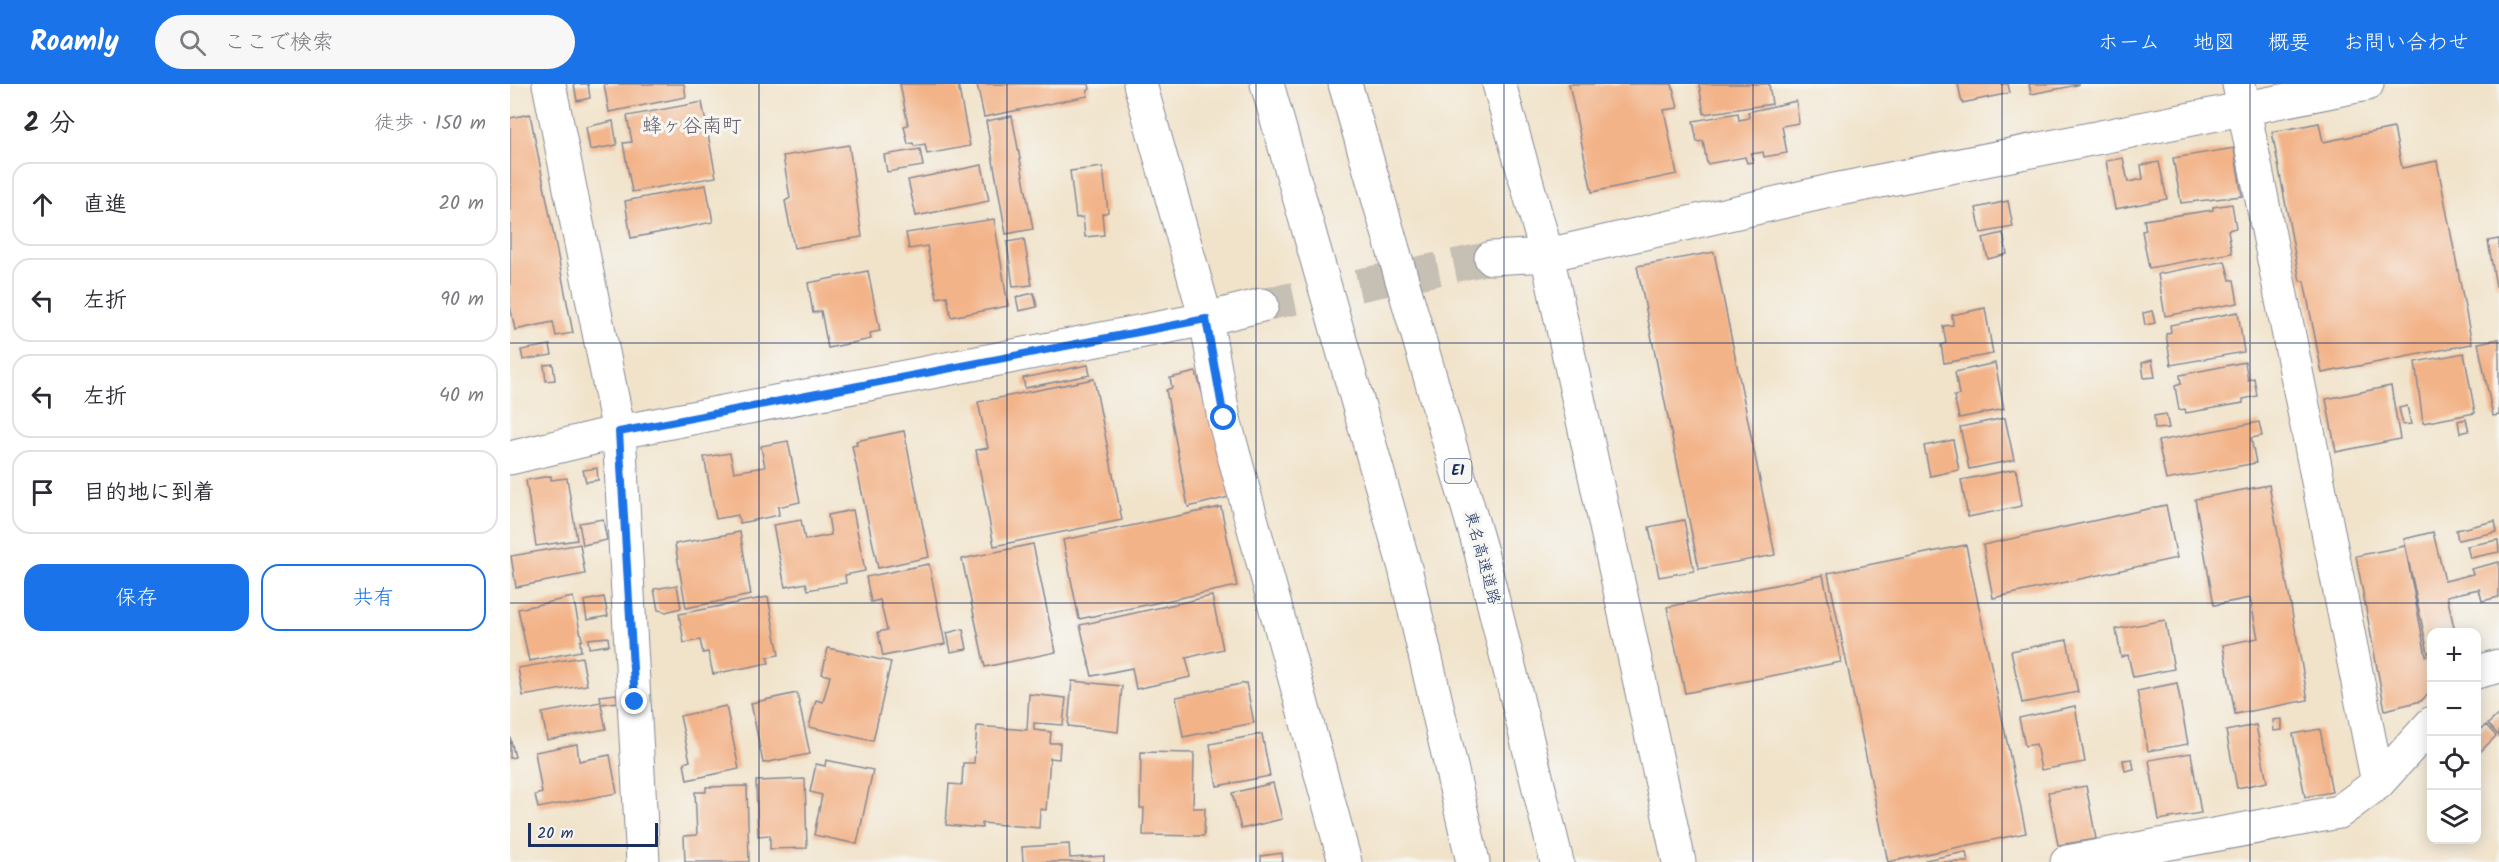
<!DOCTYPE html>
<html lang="ja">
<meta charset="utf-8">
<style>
body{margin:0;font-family:Kalam,"Klee One",sans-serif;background:#f7f7f7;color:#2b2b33}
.controls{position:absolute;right:18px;bottom:18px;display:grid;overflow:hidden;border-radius:12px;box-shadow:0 3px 15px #0003}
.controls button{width:54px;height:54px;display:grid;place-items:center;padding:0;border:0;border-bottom:2px solid #e1e1e2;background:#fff;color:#2b2b33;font:30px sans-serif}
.scale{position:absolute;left:18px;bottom:15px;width:130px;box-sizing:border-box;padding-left:6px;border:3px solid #1b2f5e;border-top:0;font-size:16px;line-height:21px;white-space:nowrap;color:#1b2f5e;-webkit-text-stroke:4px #f6f6f2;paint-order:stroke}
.stop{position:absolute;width:18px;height:18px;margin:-14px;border:4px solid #1a73e8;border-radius:50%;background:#fff}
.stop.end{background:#1a73e8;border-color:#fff;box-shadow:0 2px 6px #0008}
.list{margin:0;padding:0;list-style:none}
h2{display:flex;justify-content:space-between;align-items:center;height:78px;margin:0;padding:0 24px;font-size:26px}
h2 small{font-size:20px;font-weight:400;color:#7c7c81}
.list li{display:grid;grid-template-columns:39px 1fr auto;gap:18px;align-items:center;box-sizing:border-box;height:84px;margin:0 12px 12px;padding:0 12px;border:2px solid #e1e1e2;border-radius:18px}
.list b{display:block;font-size:22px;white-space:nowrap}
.list em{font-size:20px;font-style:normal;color:#7c7c81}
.actions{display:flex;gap:12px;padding:18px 24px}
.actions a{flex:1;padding:14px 0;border:2px solid #1a73e8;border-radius:18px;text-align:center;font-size:21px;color:#1a73e8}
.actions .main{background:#1a73e8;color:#fff}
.icon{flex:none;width:33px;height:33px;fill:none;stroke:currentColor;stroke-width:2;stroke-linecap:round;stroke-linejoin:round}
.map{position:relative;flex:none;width:1989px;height:778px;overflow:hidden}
header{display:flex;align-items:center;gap:36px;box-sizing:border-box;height:84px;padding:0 30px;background:#1a73e8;color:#fff}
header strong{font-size:28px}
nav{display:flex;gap:33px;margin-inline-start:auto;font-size:21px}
.search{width:420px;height:54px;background:#f7f7f7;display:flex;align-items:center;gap:15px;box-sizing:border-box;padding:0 21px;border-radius:33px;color:#7c7c81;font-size:22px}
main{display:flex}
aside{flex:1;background:#fff}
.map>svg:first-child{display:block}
.building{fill:#f3b388}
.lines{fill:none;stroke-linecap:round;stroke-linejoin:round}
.minor-tunnel{stroke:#c6bfb4;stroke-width:33;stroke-dasharray:33 16;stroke-linecap:butt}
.minor-casing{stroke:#868994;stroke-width:35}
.motorway-casing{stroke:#868994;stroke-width:35}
.minor{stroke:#fff;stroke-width:33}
.motorway{stroke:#fff;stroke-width:33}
.route{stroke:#1a73e8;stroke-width:8}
.grid{fill:none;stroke:#1b2f5e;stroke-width:1.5;stroke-opacity:0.55}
.labels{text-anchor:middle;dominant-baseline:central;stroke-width:6;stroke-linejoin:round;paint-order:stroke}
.shield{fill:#f6f6f2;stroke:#5d6b8a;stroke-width:1.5}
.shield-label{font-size:15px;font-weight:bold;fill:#1b2f5e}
.street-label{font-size:16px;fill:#1b2f5e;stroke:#f6f6f2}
.quarter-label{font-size:20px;fill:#675d6d;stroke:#f6f6f2}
</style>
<header>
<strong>Roamly</strong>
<div class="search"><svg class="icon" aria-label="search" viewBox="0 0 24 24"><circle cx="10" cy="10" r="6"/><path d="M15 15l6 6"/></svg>ここで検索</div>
<nav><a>ホーム</a><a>地図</a><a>概要</a><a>お問い合わせ</a></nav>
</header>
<main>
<aside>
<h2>2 分<small>徒歩 · 150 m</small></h2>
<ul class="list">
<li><svg class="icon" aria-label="ahead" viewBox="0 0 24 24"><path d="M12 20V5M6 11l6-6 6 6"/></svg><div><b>直進</b></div><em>20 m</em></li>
<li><svg class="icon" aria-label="left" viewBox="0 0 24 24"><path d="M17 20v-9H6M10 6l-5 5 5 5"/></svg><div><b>左折</b></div><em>90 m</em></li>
<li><svg class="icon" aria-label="left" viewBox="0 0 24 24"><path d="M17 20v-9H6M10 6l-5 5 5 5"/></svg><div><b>左折</b></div><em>40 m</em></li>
<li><svg class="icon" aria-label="arrive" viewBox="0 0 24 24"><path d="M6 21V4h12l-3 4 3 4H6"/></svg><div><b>目的地に到着</b></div></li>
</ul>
<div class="actions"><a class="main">保存</a><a>共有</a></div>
</aside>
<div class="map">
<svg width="1989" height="778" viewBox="0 0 1989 778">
<rect width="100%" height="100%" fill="#f6f6f2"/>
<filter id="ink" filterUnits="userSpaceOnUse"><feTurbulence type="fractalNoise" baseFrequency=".0167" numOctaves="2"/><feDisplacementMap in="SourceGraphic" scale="12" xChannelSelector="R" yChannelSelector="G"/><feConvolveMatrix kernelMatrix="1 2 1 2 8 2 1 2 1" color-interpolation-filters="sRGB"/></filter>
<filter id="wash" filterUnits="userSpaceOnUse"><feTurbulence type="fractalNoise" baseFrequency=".008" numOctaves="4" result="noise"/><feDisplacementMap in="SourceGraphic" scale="24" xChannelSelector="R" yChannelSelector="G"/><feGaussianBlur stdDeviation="1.35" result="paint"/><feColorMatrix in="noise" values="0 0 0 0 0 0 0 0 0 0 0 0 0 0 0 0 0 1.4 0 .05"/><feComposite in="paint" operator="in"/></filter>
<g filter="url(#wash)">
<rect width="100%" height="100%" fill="#f1e3ca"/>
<g id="blocks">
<path class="building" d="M64,0H78L80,14L67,17Z
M94,0H174L176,13L99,28Z
M390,0H448L460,62L417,70L415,60L404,62L403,59L398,60L394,42L398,41Z
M467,0H579L580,5L577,7L578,12L474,33Z
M1059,0H1162L1168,24L1154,26L1167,90L1082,108Z
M1189,0H1259L1262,20L1194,30Z
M1448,0H1498L1500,9L1452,19Z
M1519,0H1568V1L1521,10Z
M1286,17L1289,39L1272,42L1277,69L1254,73L1253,68L1241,70L1243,78L1237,79L1235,73L1197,80L1193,57L1187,58L1183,37L1228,29L1229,36L1239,34L1238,28Z
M192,18L206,93L122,108L113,59L122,58L117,32Z
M20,30L63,249L46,252L43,238L5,246L0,221V34Z
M502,32L523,145L496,150L476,37Z
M103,37L107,61L80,66L76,43Z
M1809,39L1813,58L1884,44L1892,84L1927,77L1962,260L1812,289L1794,197H1790L1762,48Z
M339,61L352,153L284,164L275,117L280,114L273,72Z
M1724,64L1732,112L1671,119L1663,74Z
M410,65L413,82L377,88L374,71Z
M1613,74L1618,98L1633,95L1631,81L1649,78L1657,115L1605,125L1596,77Z
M472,81L479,117L406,132L398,96Z
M593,83L598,128L592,130L594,151L575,153L573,133L566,134L560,87Z
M196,101L203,138L121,154L115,117Z
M1498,117L1503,143L1471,149L1466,124Z
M1722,120L1726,144L1718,146L1722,169L1639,184L1632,147L1636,146L1634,136L1703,126V123Z
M484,135L498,222L441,233L437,212L427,214L417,162L399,165L396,149Z
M1493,149L1497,170L1478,175L1473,154Z
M514,155L522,201L503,203L497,158Z
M1989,155V202H1986L1978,157Z
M1204,168L1265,471L1189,485L1127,182Z
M1715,177L1720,196H1724L1728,219L1655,232L1648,190Z
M358,187L370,247L360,249L361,255L318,264L311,227L303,229L298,199Z
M524,209L527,223L509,227L506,213Z
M1475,224L1483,270L1434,279L1431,261L1436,259L1433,242L1443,241L1442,231Z
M1642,227L1645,239L1635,241L1633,229Z
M1728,228L1734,268L1661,281L1656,250L1661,248L1660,241Z
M1989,255V331L1983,332L1968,259Z
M40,261L42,271L13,276L11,266Z
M1954,269L1965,329L1913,339L1905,278Z
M1642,276L1645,293L1634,294L1632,279Z
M1735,278L1738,296L1744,294L1747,312L1733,315V319L1676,329L1675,325L1669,326L1665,302L1671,300L1670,291Z
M1485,279L1494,325L1449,334L1444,312L1449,311L1445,288Z
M43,280L45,296L36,297L34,281Z
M578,281L580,291L515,304L513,294Z
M686,288L723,412L678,423L656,306L662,304L660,294Z
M584,295L612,436L484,462L466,366L478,364L468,318Z
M1881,302L1890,355L1826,368L1816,315Z
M1897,322L1901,340L1893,341L1889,324Z
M1656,330L1659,344L1645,345L1644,332Z
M1495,334L1504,376L1459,385L1450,343Z
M1956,335L1959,347L1950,349L1948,337Z
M1749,338L1752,352L1741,354L1746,379L1656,396L1648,357Z
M394,347L419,473L368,484L342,362L347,361L346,357Z
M1443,356L1449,386L1420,392L1414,362Z
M278,357L290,418L268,423L269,431L230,439L228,431L206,435L194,373L220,369L224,388L255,383L251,362Z
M87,384L88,396L76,398L73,386Z
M1506,385L1512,422L1458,433L1451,396Z
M41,392V396L57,394L67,456L26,462L16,396Z
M1759,401L1798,616L1725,630L1713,561L1748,554L1740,514L1704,521L1685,415Z
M1656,421L1667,474L1483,514L1473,461Z
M711,423L727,502L569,535L553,456Z
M343,426L355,487L335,491L336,499L298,506L296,499L275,503L263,441L291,436L295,456L321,451L318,431Z
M93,435L97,456L73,461L69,439Z
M1174,436L1184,487L1149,493L1139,443Z
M1985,437L1987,448L1948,456L1946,446Z
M230,448L241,511L176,524L165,460Z
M1923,448L1935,497L1963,490L1961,485L1989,478V513L1972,517L1969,505L1937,512L1945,548H1922V568L1918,569L1894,455Z
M1988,456L1989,468L1960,474L1957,462Z
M70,460L75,490L6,503L1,472Z
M523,460L546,568L475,583L452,475Z
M1456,461L1516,749L1378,778L1318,489Z
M1895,462L1916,572L1922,571V606L1911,617L1875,626L1846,472Z
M419,480L435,560L373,572L368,548L377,546L370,516L361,518L356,493Z
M1313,491L1331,578L1175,609L1157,523Z
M167,501L171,524L156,528L148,526L144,505Z
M702,512L713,565L676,574L681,593L626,605L622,584L582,592L570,541Z
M63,513L72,556L70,557L71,567L19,577L8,525Z
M94,513L98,532L77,536L74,517Z
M258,513L269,571L257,573L259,579L203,590L198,568L193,569L190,556L174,559L169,530Z
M1655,536L1664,585L1623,593L1618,571L1611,573L1606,545Z
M453,545L457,565L441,568L437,549Z
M98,553L99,561L79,564L78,555Z
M1557,556L1568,608L1512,619L1501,567Z
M318,564L381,578L363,657L299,643L306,616L313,618L320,592L312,590Z
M72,573L77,601L13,612L8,584Z
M562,597L612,602L608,648L558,642Z
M736,599L744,639L673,653L666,613Z
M1667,599L1678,660L1638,667L1627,607Z
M287,609L300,670L253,679L241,619Z
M106,610L108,618L91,620L96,645L37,656L32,629L91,618L90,612Z
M519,610L556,614L553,641L524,639V646L541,648L540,659H550L549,675L540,674L536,726L530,725L529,744L472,739V744L436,741L439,700L452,701L453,679H464L467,642L517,646Z
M216,622L229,685L177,696L174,679L180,677L170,632Z
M1565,622L1575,678L1531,686L1526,660L1515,662L1509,634Z
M1989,630V652L1978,640Z
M1772,635V646L1764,647L1763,636Z
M1746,641L1757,698L1727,704L1716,647Z
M1976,641L1986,652L1970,668L1966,664V650Z
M1810,645L1822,708L1795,713L1783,650Z
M752,650L760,692L707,702L700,660Z
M0,653L5,673L0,674Z
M67,660L69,677L100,671L107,709L28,724L25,711L32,709L25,668Z
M631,668L684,669L683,724H695L694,752L633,751L634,724H630Z
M1681,669L1691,729L1649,736L1639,676Z
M1622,675L1624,685L1615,687L1613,676Z
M316,676L363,686L347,760L304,751L312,711L300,708L306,680L315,682Z
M295,695L297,764L260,765V751L248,752L246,697Z
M763,699L772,735L731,745L722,709Z
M237,702L239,778H175L174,752L187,751L185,708H196V703Z
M1576,702L1586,755L1548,761L1538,708Z
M559,760L560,774L594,772V778H513L512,763Z
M1456,768L1458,778H1416L1415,776Z
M772,769L773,778H751V772Z"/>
</g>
</g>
<g filter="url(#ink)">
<use href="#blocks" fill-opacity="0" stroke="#868994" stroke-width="1.5"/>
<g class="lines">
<path class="minor-tunnel" d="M752,221L981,174"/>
<defs>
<path id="minor" d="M39,0L109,348L133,778
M630,0L696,235L714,335L835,778
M989,0L1037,171L1169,778
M1729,0L1868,699
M981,174L1037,171L1320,107L1857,0
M0,374L109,348L696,235L752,221
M1966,588L1989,582
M1557,778L1829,728L1868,699L1922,639"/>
<path id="motorway" d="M757,0L895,484L963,778
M835,0L971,468L1047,778"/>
</defs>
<use href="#minor" class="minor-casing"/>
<use href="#motorway" class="motorway-casing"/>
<use href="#minor" class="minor"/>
<use href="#motorway" class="motorway"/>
</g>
</g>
<g class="lines" filter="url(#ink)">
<path class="route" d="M125,618L109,348L696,235L714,334"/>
</g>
<path class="grid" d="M249,0V778M497,0V778M746,0V778M994,0V778M1243,0V778M1492,0V778M1740,0V778M0,259H1989M0,519H1989"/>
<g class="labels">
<rect class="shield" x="934.5" y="375" width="27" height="24" rx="4.5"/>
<g class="shield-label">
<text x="948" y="387">E1</text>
</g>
<g class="street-label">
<text transform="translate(972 474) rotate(75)">東名高速道路</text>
</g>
<g class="quarter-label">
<text x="182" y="43">蜂ヶ谷南町</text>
</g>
</g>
</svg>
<div class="controls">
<button>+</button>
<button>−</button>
<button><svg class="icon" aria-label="locate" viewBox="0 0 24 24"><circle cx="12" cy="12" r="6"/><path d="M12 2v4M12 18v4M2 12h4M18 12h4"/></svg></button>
<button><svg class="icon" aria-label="layers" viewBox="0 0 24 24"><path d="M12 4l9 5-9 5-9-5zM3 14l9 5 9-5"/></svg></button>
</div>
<div class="scale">20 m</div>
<div class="stop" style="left:714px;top:334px"></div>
<div class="stop end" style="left:125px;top:618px"></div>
</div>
</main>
